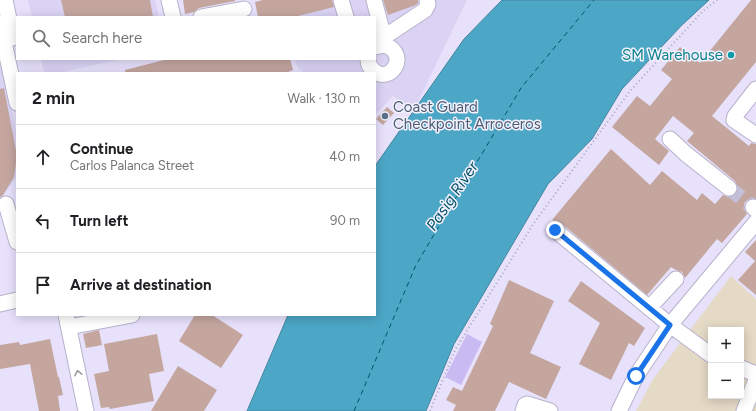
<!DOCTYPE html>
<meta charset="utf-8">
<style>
body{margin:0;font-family:Figtree,sans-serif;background:#f2f2f2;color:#202124}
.controls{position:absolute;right:12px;bottom:12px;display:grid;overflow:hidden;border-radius:0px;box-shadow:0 2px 10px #0003}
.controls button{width:36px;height:36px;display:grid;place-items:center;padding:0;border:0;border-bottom:1px solid #e0e0e0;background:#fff;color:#202124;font:20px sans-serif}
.stop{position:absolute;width:12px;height:12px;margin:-9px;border:3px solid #1a73e8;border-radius:50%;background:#fff}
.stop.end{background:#1a73e8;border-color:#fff;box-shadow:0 1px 4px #0008}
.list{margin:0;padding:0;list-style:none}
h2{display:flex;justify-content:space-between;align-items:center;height:52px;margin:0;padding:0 16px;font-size:17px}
h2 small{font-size:13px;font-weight:400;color:#757577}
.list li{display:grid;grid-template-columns:26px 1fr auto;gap:12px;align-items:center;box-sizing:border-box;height:64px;padding:0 16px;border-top:1px solid #e0e0e0}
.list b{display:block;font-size:15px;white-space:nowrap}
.list p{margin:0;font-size:13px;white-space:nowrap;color:#757577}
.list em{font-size:13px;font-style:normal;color:#757577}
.icon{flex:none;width:22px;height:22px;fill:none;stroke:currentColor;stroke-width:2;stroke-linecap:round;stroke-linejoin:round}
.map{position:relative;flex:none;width:756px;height:411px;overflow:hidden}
.search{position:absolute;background:#fff;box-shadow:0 2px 10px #0003;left:16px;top:16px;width:360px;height:44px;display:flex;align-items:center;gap:10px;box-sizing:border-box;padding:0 14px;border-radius:0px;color:#757577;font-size:15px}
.panel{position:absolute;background:#fff;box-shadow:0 2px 10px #0003;left:16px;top:72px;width:360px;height:244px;border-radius:0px}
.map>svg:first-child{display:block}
.built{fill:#dad3f4}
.industrial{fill:#e5dac6;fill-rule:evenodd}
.green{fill:#c9bbf2}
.water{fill:#4ca6c6;stroke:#47859e}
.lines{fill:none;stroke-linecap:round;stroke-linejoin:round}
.ferry{stroke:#04536a;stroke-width:1;stroke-dasharray:5 4;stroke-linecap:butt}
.building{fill:#c4a69f}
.minor-tunnel{stroke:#c4bfd7;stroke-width:15;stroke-dasharray:15 8;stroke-linecap:butt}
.minor-casing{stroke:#b7b1cb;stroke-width:17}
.path{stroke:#aaa5ba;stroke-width:2;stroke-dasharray:1 3;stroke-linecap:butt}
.minor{stroke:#fff;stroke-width:15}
.oneway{stroke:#9c9ca0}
.route{stroke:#1a73e8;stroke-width:5}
.culture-dot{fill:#0f9aa8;stroke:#f3f1fc;stroke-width:1.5}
.service-dot{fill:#5c6f8a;stroke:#f3f1fc;stroke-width:1.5}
.labels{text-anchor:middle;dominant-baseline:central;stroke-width:3;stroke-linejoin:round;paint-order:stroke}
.culture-label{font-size:15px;fill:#0d838f;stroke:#f3f1fc;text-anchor:end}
.service-label{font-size:15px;fill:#4e5e75;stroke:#f3f1fc;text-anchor:start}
.water-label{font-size:16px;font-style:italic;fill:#04536a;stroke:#f3f1fc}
</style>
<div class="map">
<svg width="756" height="411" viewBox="0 0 756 411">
<rect width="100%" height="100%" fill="#e7e1fc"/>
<path class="built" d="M28,0H155L159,17H32Z
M281,0H467L414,110L393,96L375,115V73H305L298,68L295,59H375V17H285Z
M0,53L17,137V177L0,200Z
M41,59H122L58,73H44Z"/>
<path class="industrial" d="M731,276L756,299V411H636L653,379ZM711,330H741V396H711Z"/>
<path class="green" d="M467,334L482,342L461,385L445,377Z"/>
<path class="water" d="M502,0H709L681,26L622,89L592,139L548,184L454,344L426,411H247L288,315H375V166L464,39Z"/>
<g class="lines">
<path class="ferry" d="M354,411L416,265L521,88L594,0"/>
</g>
<path class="building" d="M61,0H150L153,17H65Z
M183,0H235V1L199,8L194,12L185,14Z
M263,0H332L334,7L294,17H258L255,2Z
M383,0H418V3L416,5L388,15Z
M751,0H756V62L712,116L749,146L751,143L756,144V199L751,198L746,201L744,204V209L747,214L722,243L717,239L685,278L682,272L676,270L671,267L647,295L561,223L552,220L611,149L650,185L662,171L697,200L702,193L715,204L723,195L728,197L732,196L736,194L738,189L737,185L735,181L687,141L694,133L673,116L655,139L669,151L659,165L612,127L637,96L650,106L672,79L661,70L680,47L700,63Z
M168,59H290L293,70L288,72L289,73H125V70Z
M4,88L17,156L14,177L3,195L0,197V89Z
M387,107L394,113L383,125L376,119Z
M756,240V295L738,280L755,261L745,252Z
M509,280L554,301L530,353L561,367L546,399L509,382L495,411H453L456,405L446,400L453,387L462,391L493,326L490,324Z
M581,281L645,328L634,346L629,343L611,380L579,364L600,323L568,301Z
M195,315H212L243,335L221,368L179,341Z
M99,330L102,345L86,348L83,334Z
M157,334L164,371L149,374L154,401L110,409L109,407L101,408L94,374L109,371L104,344Z
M50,339L58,377H59L63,395L58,396L60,411H39L30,364L0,369V345L19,342L20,345Z
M178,366L217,390L204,411H151Z"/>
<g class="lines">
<path class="minor-tunnel" d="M729,188L753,207"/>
<defs>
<path id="minor" d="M5,0L13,38
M169,0L173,17
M341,0L346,17
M374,0L384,38
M201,17L244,9
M0,23L17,103
M375,43L425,10L428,4L427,0
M368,59C368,64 369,67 373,70C389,86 411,55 385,45L375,47
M756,89L735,116L734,120L756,135
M670,139L686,154L729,188
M6,204L17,242
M753,207L756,210
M555,230L670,325L711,355
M0,304L17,300
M649,308L676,279
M66,315L86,411
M69,327L132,315
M741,368L756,374
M523,411L525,405L527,404L550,411
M619,411L636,376L670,325L756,222
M744,411L756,380"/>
</defs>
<use href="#minor" class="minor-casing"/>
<path class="path" d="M430,411L455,350L534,223L630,91L702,12L717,0"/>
<use href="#minor" class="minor"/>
</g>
<defs><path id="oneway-chevron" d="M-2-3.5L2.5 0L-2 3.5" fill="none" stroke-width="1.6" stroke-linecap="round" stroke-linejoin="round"/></defs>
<use class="oneway" href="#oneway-chevron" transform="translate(78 373) rotate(-102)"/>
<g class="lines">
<path class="route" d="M555,230L670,325L636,376"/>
</g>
<circle class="culture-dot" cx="731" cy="55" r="4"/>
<circle class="service-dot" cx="385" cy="116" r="4"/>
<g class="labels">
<g class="culture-label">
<text x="723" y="55">SM Warehouse</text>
</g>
<g class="service-label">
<text x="393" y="107">Coast Guard<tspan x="393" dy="17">Checkpoint Arroceros</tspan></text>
</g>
<g class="water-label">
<text transform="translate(452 196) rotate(-56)">Pasig River</text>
</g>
</g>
</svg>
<div class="controls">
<button>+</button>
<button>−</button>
</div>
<div class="stop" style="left:636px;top:376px"></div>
<div class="stop end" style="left:555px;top:230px"></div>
<div class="search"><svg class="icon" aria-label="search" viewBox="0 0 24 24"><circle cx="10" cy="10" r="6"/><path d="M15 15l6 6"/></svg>Search here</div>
<section class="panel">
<h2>2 min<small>Walk · 130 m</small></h2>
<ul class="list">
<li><svg class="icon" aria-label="ahead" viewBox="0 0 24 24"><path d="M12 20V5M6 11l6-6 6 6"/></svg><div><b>Continue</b><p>Carlos Palanca Street</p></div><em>40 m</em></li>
<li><svg class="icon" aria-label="left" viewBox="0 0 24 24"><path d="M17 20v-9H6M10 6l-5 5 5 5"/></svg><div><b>Turn left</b></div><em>90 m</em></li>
<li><svg class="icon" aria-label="arrive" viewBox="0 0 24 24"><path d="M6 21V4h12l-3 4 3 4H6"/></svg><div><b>Arrive at destination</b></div></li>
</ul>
</section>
</div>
